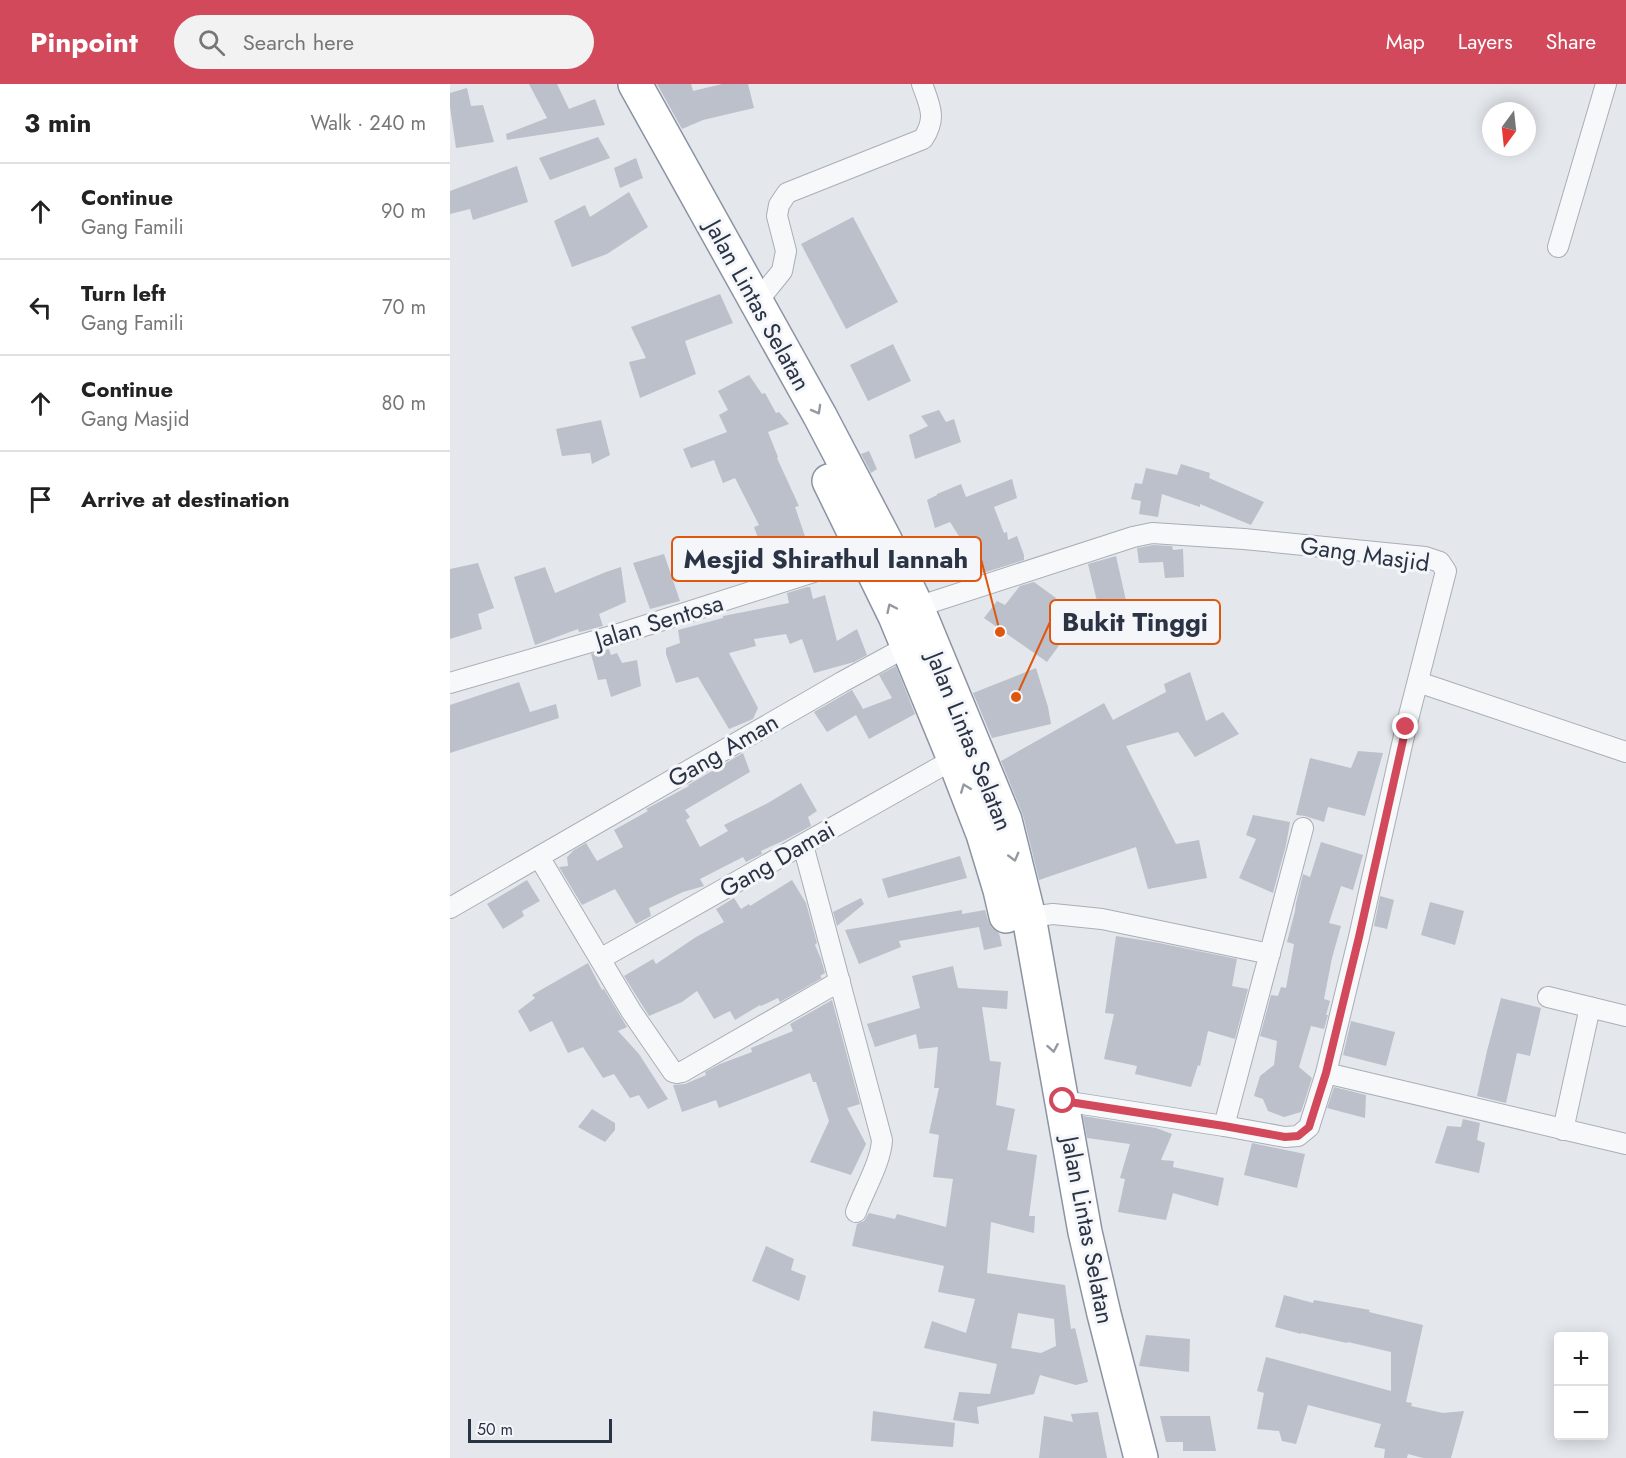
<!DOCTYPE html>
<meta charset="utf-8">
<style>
body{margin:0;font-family:Jost,sans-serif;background:#f2f2f2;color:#222}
.controls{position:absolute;right:18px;bottom:18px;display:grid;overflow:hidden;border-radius:6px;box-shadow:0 3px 15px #0003}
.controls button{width:54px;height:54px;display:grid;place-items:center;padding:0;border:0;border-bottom:2px solid #e0e0e0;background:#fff;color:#222;font:30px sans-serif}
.compass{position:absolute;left:1032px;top:18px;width:54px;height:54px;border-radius:50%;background:#fff;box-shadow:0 3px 15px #0003;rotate:195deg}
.scale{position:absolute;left:18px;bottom:15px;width:144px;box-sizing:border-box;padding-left:6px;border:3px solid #2b3445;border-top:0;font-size:16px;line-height:21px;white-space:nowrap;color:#2b3445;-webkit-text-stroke:4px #f4f6f9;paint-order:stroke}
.stop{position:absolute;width:18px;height:18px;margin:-14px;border:4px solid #d1495b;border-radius:50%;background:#fff}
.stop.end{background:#d1495b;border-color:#fff;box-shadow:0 2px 6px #0008}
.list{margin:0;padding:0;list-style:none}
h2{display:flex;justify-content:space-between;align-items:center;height:78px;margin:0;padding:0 24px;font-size:26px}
h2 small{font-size:20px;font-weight:400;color:#767676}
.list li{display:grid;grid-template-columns:39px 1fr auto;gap:18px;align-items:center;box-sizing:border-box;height:96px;padding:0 24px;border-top:2px solid #e0e0e0}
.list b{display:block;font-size:22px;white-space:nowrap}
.list p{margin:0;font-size:20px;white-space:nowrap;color:#767676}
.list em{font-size:20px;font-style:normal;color:#767676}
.icon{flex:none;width:33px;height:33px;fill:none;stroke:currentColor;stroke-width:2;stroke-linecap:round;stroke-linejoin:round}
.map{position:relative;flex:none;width:1176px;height:1374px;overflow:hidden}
header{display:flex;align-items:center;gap:36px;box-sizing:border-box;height:84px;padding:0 30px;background:#d1495b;color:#fff}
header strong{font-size:28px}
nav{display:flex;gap:33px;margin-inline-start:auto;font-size:21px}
.search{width:420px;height:54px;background:#f2f2f2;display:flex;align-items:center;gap:15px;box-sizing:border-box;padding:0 21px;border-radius:33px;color:#767676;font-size:22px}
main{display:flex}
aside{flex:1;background:#fff}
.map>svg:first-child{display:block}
.building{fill:#bbc0ca;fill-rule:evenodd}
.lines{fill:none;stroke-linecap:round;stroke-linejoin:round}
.street-casing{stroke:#a9aeb7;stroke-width:22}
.highway-casing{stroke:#8b94a3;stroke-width:36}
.street{stroke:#f7f8fa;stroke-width:20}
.highway{stroke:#fff;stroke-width:33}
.oneway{stroke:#959aa2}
.route{stroke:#d1495b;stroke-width:8}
.labels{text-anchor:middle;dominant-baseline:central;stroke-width:6;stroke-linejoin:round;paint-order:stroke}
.street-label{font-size:24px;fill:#2b3445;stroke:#f4f6f9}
.leader{fill:none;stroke:#df570f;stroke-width:2}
.callout-dot{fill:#df570f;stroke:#f4f6f9;stroke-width:2}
.callout{fill:#f4f6f9;stroke:#df570f;stroke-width:2}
.callout-label{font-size:26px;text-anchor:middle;font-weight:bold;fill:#2b3445}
</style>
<header>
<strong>Pinpoint</strong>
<div class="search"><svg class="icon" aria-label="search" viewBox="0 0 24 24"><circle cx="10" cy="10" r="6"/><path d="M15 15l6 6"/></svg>Search here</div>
<nav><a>Map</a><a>Layers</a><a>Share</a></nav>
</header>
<main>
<aside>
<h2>3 min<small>Walk · 240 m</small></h2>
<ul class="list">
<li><svg class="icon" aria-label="ahead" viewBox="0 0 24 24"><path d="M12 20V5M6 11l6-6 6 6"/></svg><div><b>Continue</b><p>Gang Famili</p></div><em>90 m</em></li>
<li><svg class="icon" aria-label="left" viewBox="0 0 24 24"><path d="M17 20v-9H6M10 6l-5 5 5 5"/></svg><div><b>Turn left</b><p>Gang Famili</p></div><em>70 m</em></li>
<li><svg class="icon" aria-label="ahead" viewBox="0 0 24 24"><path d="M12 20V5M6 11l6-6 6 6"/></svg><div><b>Continue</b><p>Gang Masjid</p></div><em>80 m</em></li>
<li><svg class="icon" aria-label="arrive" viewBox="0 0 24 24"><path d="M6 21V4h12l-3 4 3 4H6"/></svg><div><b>Arrive at destination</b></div></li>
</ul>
</aside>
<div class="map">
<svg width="1176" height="1374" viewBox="0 0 1176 1374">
<rect width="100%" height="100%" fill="#e4e7ec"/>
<path class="building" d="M79,0H107L119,25L145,15L155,41L57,56L56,50L97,34Z
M207,0H241L243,7L272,0H298L304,24L253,36L232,45Z
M17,4L21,22L33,21L44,58L6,64L0,23V9Z
M148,53L160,74L100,96L89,74Z
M186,74L193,94L170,104L164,84Z
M67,82L78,118L23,136L20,125L0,130V107Z
M179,108L198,143L157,170L122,183L104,137L135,121L140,133Z
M403,133L448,218L396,245L351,160Z
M270,210L283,239L235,257L246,290L190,314L179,278L196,274L181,243Z
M443,260L461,297L418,317L400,281Z
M299,291L312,310L315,309L326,329L329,328L339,340L318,348L328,373L327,374L349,422L345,423L360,467L351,472L352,479L321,489L304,443L309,441L285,394L273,399L264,376L241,384L233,365L277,348L269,331L278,326L268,307Z
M489,326L496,338L504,335L511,358L465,375L459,351L478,342L471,332Z
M151,336L160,371L142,380L140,369L112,372L106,345Z
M419,367L427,385L421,389L411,370Z
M731,380L760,389L759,394L814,418L801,441L750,420V423L712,410L708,433L689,430L691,417L681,415L685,399L692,400L696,384L727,391Z
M562,395L567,414L544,423L554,449L557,448L558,456L567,452L574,471V476L507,497L497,479L519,468L500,438L485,444L477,416L487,411V410L511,400L516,413Z
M703,461L722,462L723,466L733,465L734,493L715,494L713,478L689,479L687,464Z
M214,470L230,517L200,525L183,479Z
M666,472L679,530L651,534L638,480Z
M28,479L44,524L28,530L32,545L0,555V485Z
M95,483L105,509L156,488L171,483L176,518L149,530L153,542L134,547L129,548L128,545L85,561L64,493Z
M584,498L606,514L600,524L616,534L609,543L618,549L597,578L534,534L547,517L555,521L570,502Z
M357,503H360L363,515L375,511L387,557L407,545L417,571L404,578L364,589L352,555L340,560L336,550L304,555L306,562L279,569L308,624L303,635L279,645L248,593L226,599L216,570V564L230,559L228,546L273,534V532L339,519L337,509Z
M159,565L161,571L167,569L172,579L187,576L191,602L161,613L156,595L148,596L141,570Z
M446,582L465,630L419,655L406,631L377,648L364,628L402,606L413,625L442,614L429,591Z
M586,584L598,623L601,640L542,654L523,609Z
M740,588L756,637L773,628L789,650L745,673L728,648L676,662L726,760L749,756L757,794L698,805L686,763L589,796L573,731L551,677L654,619L663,636L716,608L714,600Z
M69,598L80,628L106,620L109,634L0,669V621Z
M908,667L933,669L915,732L878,723L874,738L855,732L846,731L860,674L901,684Z
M293,669L300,688L235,726L240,733L236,736L250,763L278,747L274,741L318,719L351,699L367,727L358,733L361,742L337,755L311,767L312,770L296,778L293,773L250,795L254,802L233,808L199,824L201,832L186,840L165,805L132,821L109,783L118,782L117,773L124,766L136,759L147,777L173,763L164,746L198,727L196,725L239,702L238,701Z
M803,731L840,738L836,761L823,809L789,794L806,755L796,751Z
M871,758L913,771L903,806L891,802L879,839L891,842L882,874L874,915L880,917L876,931H878L874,945L861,942L849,983L862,994L851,1028L834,1033L818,1027L813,1015L804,1012L810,992L824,981L827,957L810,952L821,911L828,912L831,903L836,904L844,860L837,858L845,827L846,819L853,790L860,793Z
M510,772L517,794L438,814L432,795Z
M77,796L90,817L72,827L74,832L53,845L37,820Z
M342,796L356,819L367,859L365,861L371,875L375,889L370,892L372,894L330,918L328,914L311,922L310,921L285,936L280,927L264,935L247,907L232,918L199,932L174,892L203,875L206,880L246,853L274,838L266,825L284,814L291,825L299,820L300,822Z
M930,812L944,816L937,845L924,842Z
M411,814L414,820L387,842L383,828Z
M980,818L1014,827L1005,861L971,851Z
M512,826V830L535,826L538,836L542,844L549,849L552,862L534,866L529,843L449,857L451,863L409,880L395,846Z
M666,852L704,858L787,875L782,902L798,905L785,955L758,947L750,982L748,981L741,1003L685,990L687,982L654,975L664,930L655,929Z
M138,879L152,906L154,905L177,943L168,947L189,970L218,1015L198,1025L189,1011L180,1014L164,990L153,994L133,963L118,969L102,937L80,948L68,927L85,914L82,911Z
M503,882L508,904L558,907L557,925L532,923L540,977L551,978L546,1021L565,1025L557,1066L587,1071L579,1132H585L584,1149L541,1138L537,1189L615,1201L621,1245L625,1244L638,1298L626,1301L590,1291L584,1310L527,1323L529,1340L503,1336L509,1308L540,1310L547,1280L474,1264L482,1237L516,1249L525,1215L488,1208L494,1182L402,1162L407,1140L414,1137L419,1129L445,1135L447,1130L496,1143L503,1095L483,1093L489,1051L479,1049L489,1004H484L488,963L469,965L466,950L425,963L417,940L470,924L462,892ZM568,1229L604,1235L606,1262L591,1269L561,1264Z
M1051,914L1091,924L1080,972L1067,969L1056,1019L1027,1012L1037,967Z
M382,916L410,1020L397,1024L416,1060L401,1091L360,1078L379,1037L366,998H363L360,989L269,1024L266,1016L232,1028L223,1001L235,1000L256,991L255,988L270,980L302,968L301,964L343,947L340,940Z
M901,937L945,948L936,982L893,971Z
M884,1003L916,1011L915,1034L877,1024Z
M142,1025L165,1039V1046L155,1058L128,1043Z
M633,1032L706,1044L722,1050L711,1076L724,1077L723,1083L774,1094L768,1122L723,1109L716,1136L668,1128L675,1095L670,1094L680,1060L637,1054Z
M1013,1035L1030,1039L1027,1056L1035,1059L1029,1089L985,1079L997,1042L1011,1043Z
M802,1059L855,1070L847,1104L794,1091Z
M316,1162L344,1175L341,1186L356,1192L349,1217L302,1197Z
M834,1211L863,1219L864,1216L920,1226L919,1228L973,1241L956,1318L962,1319L961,1322L993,1329L1014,1327L1001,1374H973L958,1370L957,1374H934L935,1365L924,1363L931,1340L858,1321L846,1360L832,1357L829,1347L807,1345L814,1309L807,1307L816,1273L941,1307V1268L898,1258L897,1259L851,1249V1250L825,1243Z
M696,1251L740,1255L739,1288L689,1282Z
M423,1327L505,1339L503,1363L421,1357Z
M648,1328L657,1374H589L594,1332L623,1338L621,1330Z
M710,1332H760L766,1367H733V1358H716Z"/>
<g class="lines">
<defs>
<path id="street" d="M1108,163L1156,0
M307,218L332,187L336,167L327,132L329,121L337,109L473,55C487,34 480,22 472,0
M467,523L683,453L702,449L794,455L975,473L990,478L996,487L956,643L909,853L876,989L859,1043L848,1052L835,1053L774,1042L613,1017
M968,598L1176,668
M0,599L175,548L417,471
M353,761L432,1056C431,1078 414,1106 406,1128
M89,773L181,927L223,988L227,989L232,988L390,897
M0,824L392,598L458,562
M579,833L603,830L652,835L820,870
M150,875L504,675
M1098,913L1176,932
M876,989L1176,1060
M774,1042L853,744
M1113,1046L1140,923"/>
<path id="highway" d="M185,0L370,332L435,456L467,523L555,736L579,833L635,1148L654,1230L691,1374
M379,397L445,532L504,675L533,750L550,806L556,832"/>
</defs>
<use href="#street" class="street-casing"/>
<use href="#highway" class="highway-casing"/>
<use href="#street" class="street"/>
<use href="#highway" class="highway"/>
</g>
<defs><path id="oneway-chevron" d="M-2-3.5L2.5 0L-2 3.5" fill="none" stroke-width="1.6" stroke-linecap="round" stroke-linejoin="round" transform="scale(1.5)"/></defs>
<g class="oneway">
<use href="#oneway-chevron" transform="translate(367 326) rotate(61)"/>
<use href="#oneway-chevron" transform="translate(441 524) rotate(-115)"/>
<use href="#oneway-chevron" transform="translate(515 704) rotate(-111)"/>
<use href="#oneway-chevron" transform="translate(564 773) rotate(75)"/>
<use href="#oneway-chevron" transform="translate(603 964) rotate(80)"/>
</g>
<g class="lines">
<path class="route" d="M613,1017L774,1042L835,1053L848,1052L859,1043L876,989L909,853L956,643"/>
</g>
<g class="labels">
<g class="street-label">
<text transform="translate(308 221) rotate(61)">Jalan Lintas Selatan</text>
<text transform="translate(915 470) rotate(8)">Gang Masjid</text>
<text transform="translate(209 537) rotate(-17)">Jalan Sentosa</text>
<text transform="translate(520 657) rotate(68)">Jalan Lintas Selatan</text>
<text transform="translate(273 666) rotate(-30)">Gang Aman</text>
<text transform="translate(327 775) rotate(-30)">Gang Damai</text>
<text transform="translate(638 1146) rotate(79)">Jalan Lintas Selatan</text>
</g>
</g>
<path class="leader" d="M550 548L531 475M566 613L600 538"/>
<g class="callout-dot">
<circle cx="550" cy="548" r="6"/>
<circle cx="566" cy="613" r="6"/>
</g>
<g class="callout">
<rect x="222" y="453" width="309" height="44" rx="6"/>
<rect x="600" y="516" width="170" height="44" rx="6"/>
</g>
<g class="callout-label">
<text x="376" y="484">Mesjid Shirathul Iannah</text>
<text x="685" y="547">Bukit Tinggi</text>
</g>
</svg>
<div class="controls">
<button>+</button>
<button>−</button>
</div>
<svg class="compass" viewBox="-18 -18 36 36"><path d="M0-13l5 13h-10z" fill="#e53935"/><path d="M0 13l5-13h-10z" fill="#767676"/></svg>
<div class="scale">50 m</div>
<div class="stop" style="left:613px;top:1017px"></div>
<div class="stop end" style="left:956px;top:643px"></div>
</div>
</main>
